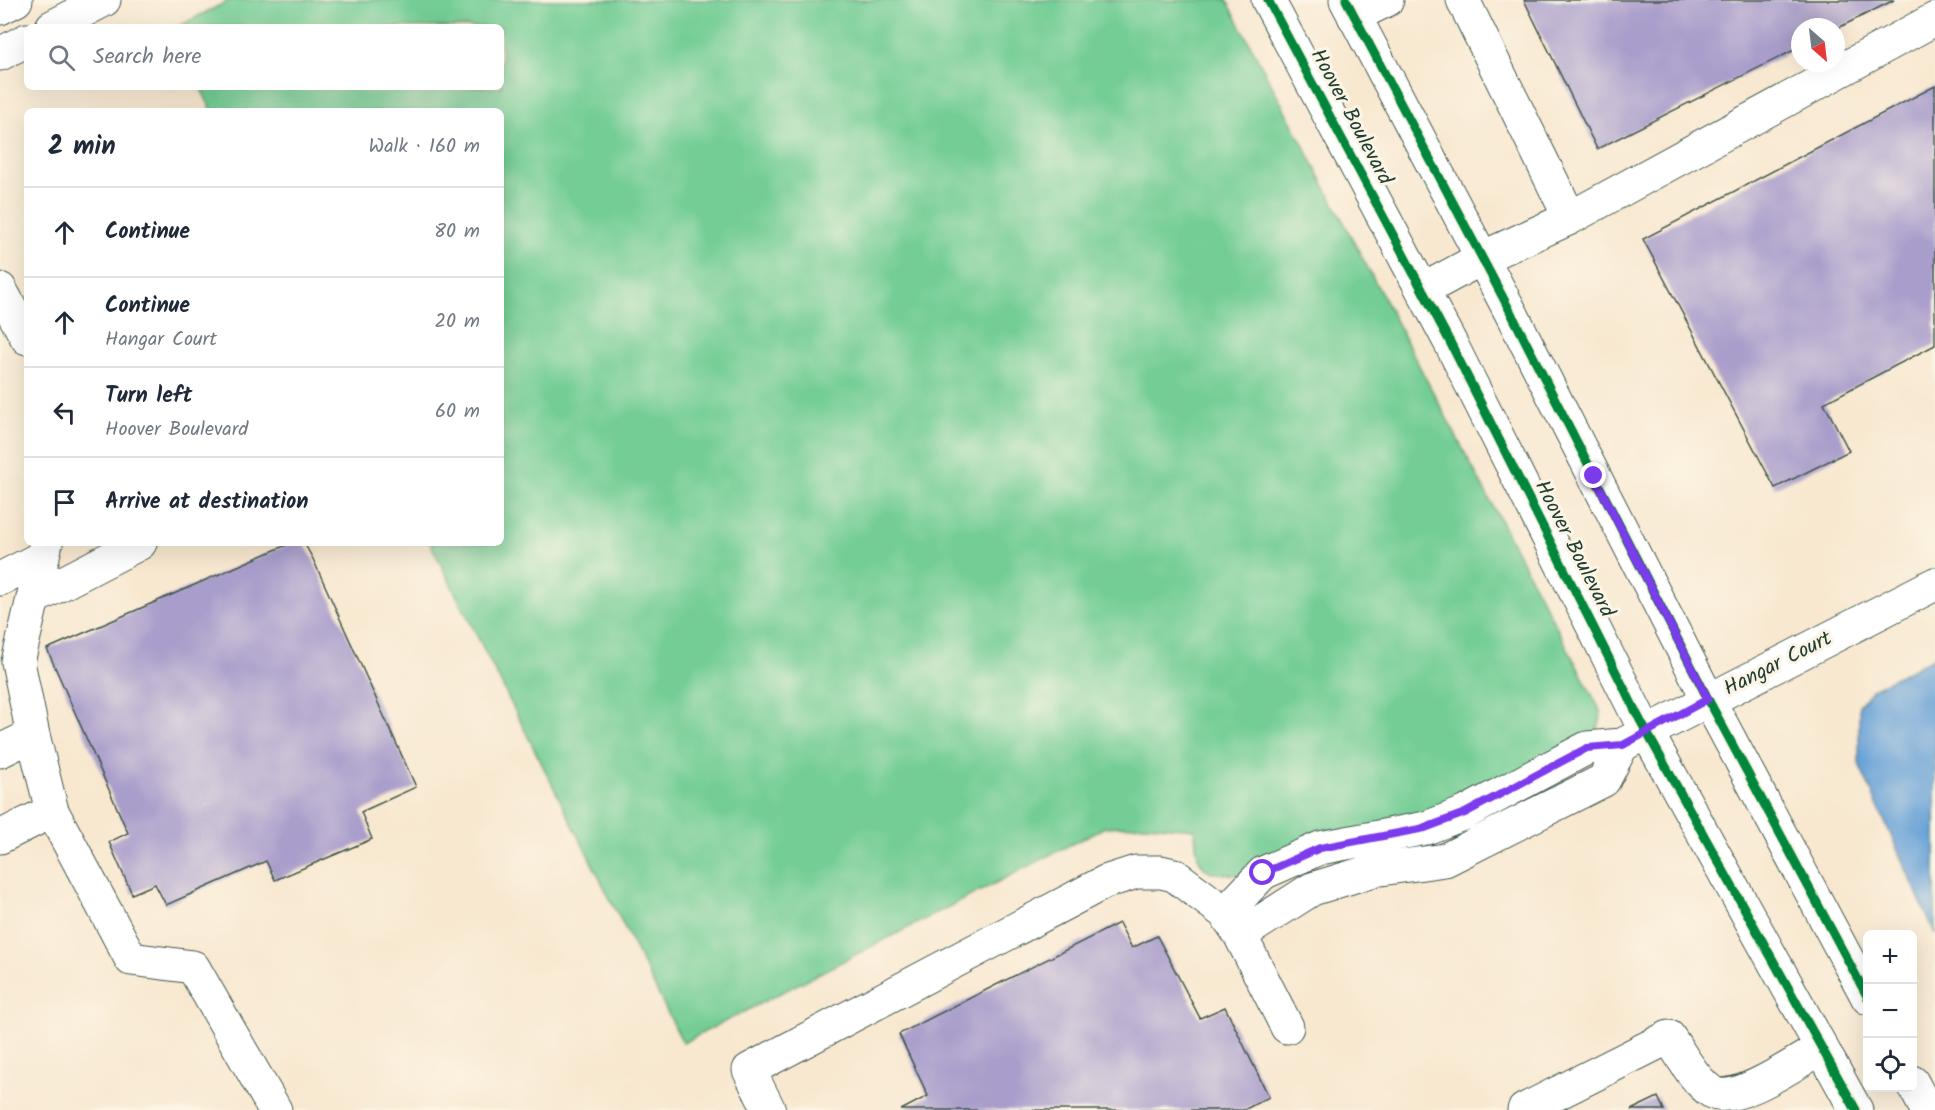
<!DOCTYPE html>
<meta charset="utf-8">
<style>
body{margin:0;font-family:Kalam,sans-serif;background:#f2f2f3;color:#1f2937}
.controls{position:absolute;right:18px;bottom:18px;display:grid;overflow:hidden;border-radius:9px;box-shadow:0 6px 24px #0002}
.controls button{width:54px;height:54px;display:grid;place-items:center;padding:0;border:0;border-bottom:2px solid #e0e1e3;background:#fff;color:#1f2937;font:30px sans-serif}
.compass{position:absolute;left:1791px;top:18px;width:54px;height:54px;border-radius:50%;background:#fff;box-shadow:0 6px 24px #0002;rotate:152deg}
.stop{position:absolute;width:18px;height:18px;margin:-14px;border:4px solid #7c3aed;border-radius:50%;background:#fff}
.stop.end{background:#7c3aed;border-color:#fff;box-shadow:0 2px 6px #0008}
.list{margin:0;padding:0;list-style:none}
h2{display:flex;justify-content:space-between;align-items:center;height:78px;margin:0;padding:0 24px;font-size:26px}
h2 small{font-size:20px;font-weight:400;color:#747a83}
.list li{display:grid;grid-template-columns:39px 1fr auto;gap:18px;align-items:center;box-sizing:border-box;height:90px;padding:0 24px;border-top:2px solid #e0e1e3}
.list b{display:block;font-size:22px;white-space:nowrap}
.list p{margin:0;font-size:20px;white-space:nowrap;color:#747a83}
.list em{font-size:20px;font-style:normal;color:#747a83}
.icon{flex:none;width:33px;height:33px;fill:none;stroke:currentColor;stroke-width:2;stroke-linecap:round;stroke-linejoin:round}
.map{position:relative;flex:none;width:1935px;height:1110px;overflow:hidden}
.search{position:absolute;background:#fff;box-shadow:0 6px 24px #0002;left:24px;top:24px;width:480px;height:66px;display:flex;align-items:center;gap:15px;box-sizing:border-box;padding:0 21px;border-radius:9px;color:#747a83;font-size:22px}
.panel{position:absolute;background:#fff;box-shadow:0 6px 24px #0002;left:24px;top:108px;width:480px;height:438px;border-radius:9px}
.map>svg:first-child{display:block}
.green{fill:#73cd94;stroke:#498564;stroke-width:1.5}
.water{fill:#67a1d7;stroke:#436f86;stroke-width:1.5}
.building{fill:#a99dcb}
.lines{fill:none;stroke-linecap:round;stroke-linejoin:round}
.minor-casing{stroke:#40574b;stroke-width:35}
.major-casing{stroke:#40574b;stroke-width:35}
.minor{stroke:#fff;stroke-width:33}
.major{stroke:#fff;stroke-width:33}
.cycleway-casing{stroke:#fcf5e5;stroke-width:13}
.cycleway{stroke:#00873e;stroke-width:9}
.route{stroke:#7c3aed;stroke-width:8}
.labels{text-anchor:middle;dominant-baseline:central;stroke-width:6;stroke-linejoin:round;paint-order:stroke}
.street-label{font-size:21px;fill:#1f3d34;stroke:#fcf5e5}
</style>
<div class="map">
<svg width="1935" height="1110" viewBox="0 0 1935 1110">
<rect width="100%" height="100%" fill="#fcf5e5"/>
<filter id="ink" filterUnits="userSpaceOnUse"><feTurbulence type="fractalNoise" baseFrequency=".0167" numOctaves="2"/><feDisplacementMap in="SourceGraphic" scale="12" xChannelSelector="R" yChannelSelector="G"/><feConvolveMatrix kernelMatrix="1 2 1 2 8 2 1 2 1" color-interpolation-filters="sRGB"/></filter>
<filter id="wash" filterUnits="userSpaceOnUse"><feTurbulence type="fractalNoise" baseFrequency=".008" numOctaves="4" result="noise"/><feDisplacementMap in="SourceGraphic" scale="24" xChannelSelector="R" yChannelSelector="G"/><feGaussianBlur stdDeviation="1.35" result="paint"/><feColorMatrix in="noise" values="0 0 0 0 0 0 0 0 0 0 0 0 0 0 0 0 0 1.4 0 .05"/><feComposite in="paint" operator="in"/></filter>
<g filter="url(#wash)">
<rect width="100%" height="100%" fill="#f8e8d0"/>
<path class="green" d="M230,0H1227L1599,708C1603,721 1599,728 1590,738L1451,809L1243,875C1201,874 1197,871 1195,829L1146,825L1105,827L683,1043L430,543H501V111H212L200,87H501V27H177Z"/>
<path class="water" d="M1935,657V934L1859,764V705L1874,688Z"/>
<g id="blocks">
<path class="building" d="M1524,0H1894L1836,29V27H1800V47L1597,149Z
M1935,86V345L1824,403L1849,451L1775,488L1643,239Z
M291,543H304L313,559L416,787L361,812L372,839L275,880L266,861L166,905L155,884L132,894L109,842L128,833L47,649Z
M1119,923L1132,948L1157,936L1200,1018L1225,1007L1269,1097L1244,1110H901L928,1096L899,1034Z
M1658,1097L1664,1110H1631Z"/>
</g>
</g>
<g filter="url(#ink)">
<use href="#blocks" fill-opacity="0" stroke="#40574b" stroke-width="1.5"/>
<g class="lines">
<defs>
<path id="minor" d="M1463,0L1570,218
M1354,16L1387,0
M0,289L27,338
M1423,290L1482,258L1570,218L1935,19
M46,543L18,662L33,735L52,811
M0,579L43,557
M34,598L140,543
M0,751L33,735
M0,837L52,811L131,959L193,967L275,1110
M1225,913L1263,873L1320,848L1426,828L1465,813L1587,748L1622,745L1935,584
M1240,935L1312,889L1374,870L1445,860L1604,780L1622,745
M769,1110L749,1070L1105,882L1136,872H1161L1174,875L1225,913L1240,935L1287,1027
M1524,1110L1669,1037C1680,1053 1695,1082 1712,1092C1735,1106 1800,1060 1821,1048"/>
<path id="major" d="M1268,0L1450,342L1640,720L1856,1110
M1346,0L1509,309L1708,699L1868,998
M0,8L16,0
M52,27L104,0
M0,54L27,40
M1912,1082L1927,1110"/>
</defs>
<use href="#minor" class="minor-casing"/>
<use href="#major" class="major-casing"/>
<use href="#minor" class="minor"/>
<use href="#major" class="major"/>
<defs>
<path id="cycleway" d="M1268,0L1450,342L1640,720L1856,1110
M1346,0L1509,309L1708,699L1868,998"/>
</defs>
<use href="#cycleway" class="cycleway-casing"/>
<use href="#cycleway" class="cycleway"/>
</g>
</g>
<g class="lines" filter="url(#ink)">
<path class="route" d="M1263,873L1320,848L1425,828L1465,813L1587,748L1623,745L1708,699L1594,476"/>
</g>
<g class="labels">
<g class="street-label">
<text transform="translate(1351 117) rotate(62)">Hoover Boulevard</text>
<text transform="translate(1574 549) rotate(63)">Hoover Boulevard</text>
<text transform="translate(1778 664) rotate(-27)">Hangar Court</text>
</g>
</g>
</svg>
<div class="controls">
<button>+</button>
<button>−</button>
<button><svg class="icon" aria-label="locate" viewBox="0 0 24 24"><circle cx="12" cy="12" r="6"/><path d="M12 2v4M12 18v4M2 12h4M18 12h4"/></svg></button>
</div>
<svg class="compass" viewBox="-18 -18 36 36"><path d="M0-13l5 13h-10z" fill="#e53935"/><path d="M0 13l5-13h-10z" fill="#747a83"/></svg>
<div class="stop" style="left:1263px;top:873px"></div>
<div class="stop end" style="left:1594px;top:476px"></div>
<div class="search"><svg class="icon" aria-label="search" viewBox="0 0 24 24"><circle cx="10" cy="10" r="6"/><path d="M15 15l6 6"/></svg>Search here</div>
<section class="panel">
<h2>2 min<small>Walk · 160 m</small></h2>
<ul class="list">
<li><svg class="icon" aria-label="ahead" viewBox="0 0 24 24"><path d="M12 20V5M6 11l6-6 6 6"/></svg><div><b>Continue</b></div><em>80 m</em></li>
<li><svg class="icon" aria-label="ahead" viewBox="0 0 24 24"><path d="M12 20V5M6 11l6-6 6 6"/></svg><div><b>Continue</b><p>Hangar Court</p></div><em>20 m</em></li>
<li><svg class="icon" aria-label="left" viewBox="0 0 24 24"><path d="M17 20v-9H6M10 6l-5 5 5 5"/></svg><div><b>Turn left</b><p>Hoover Boulevard</p></div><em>60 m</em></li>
<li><svg class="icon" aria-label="arrive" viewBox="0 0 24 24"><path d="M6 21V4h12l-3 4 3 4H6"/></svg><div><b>Arrive at destination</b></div></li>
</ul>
</section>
</div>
